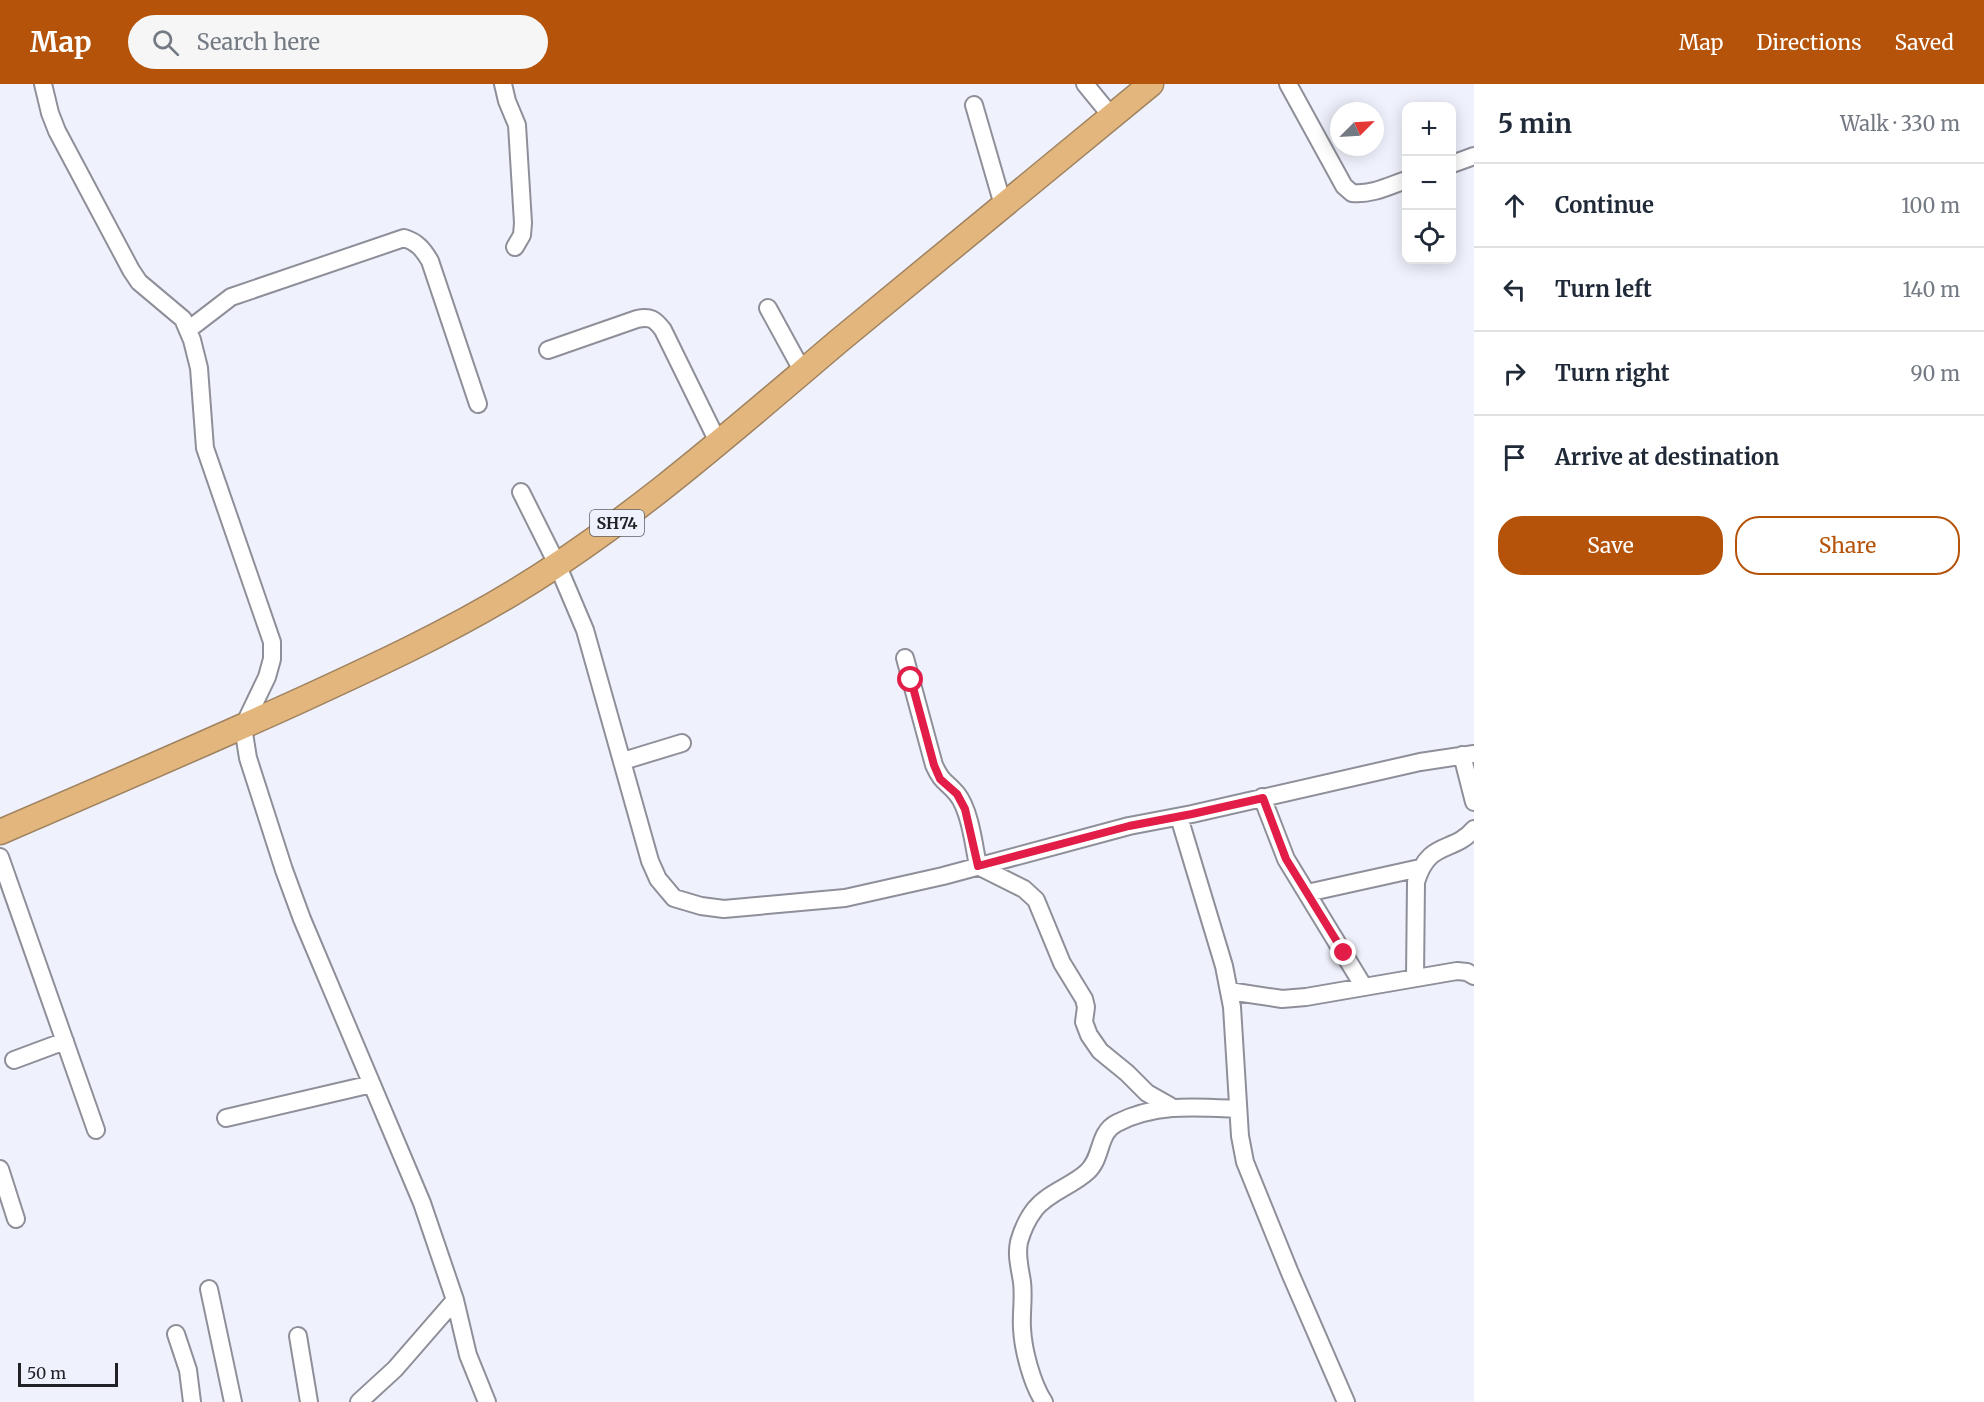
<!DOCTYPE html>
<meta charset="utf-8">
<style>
body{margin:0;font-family:Merriweather,serif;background:#f6f6f7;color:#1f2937}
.controls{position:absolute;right:18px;top:18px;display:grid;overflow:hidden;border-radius:12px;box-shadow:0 3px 15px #0003}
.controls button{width:54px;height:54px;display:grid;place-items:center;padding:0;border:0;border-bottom:2px solid #e0e1e3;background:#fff;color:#1f2937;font:30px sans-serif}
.compass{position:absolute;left:1330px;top:18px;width:54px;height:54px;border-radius:50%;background:#fff;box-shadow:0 3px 15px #0003;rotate:66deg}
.scale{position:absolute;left:18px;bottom:15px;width:100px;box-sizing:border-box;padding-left:6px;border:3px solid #212226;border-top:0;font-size:16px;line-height:21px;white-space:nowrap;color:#212226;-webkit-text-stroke:4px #eff1fc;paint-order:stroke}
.stop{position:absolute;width:18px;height:18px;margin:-14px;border:4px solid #e11d48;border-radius:50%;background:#fff}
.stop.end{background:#e11d48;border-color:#fff;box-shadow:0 2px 6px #0008}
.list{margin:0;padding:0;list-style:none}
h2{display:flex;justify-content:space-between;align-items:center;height:78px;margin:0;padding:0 24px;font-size:26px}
h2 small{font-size:20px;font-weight:400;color:#747a83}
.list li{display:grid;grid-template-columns:39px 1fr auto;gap:18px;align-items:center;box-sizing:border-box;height:84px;padding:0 24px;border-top:2px solid #e0e1e3}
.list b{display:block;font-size:22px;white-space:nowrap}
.list em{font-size:20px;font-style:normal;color:#747a83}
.actions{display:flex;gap:12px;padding:18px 24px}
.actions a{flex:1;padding:14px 0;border:2px solid #b45309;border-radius:24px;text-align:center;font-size:21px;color:#b45309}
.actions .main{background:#b45309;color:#fff}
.icon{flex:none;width:33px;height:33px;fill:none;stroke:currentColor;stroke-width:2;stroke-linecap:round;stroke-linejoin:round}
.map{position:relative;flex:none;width:1474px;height:1318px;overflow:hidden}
header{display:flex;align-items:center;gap:36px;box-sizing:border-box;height:84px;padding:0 30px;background:#b45309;color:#fff}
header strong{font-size:28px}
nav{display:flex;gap:33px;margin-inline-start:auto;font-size:21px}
.search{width:420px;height:54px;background:#f6f6f7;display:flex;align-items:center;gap:15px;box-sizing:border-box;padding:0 21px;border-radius:33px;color:#747a83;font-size:22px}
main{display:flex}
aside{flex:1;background:#fff}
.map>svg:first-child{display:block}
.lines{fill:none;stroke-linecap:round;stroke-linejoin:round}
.minor-casing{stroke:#8e8f99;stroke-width:20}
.highway-casing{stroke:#9f825f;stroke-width:27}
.minor{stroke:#fff;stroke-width:16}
.highway{stroke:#e3b67d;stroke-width:24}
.route{stroke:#e11d48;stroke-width:8}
.labels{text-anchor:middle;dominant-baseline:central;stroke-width:4.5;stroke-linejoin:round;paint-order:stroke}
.shield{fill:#eff1fc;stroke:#5f6066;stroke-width:1.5}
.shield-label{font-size:16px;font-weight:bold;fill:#212226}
</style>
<header>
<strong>Map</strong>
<div class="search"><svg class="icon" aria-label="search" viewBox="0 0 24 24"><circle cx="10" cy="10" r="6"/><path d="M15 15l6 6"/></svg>Search here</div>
<nav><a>Map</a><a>Directions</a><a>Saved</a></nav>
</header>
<main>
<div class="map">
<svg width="1474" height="1318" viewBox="0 0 1474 1318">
<rect width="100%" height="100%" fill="#eff1fc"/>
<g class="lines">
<defs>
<path id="minor" d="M43,0L50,29L57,47L131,186L139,198L183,235L192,256L199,284L205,364L272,558V575L267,593L243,643L248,674L284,786L302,835L422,1119L455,1216L468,1271L487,1318
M503,0L507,17L517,41L523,139L522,151L515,163
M1085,0L1112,33
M1288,0L1344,102L1352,109C1371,111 1389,102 1406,96
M974,21L1003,121
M1452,80L1474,72
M768,224L803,288
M188,246L231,213L404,154C417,158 423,165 430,177L478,320
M548,266L637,235C650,232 655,235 663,246L719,360
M521,408L557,480L585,546L650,777L658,795L674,814L701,822L724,825L845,814L943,792L1129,742L1192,730L1420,678L1474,670
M905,574L934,681C942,699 946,697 957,710C970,726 974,762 978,782L1024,805L1036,816L1062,879L1084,915L1086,923L1084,938L1089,951L1100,967L1127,989L1147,1009L1170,1022
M1462,671L1474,718
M623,677L682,659
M1262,713L1286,775L1364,903
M1179,733L1224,882L1232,923L1240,1052L1245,1078L1290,1189L1346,1318
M0,773L96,1046
M1307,809L1420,784
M1415,894L1416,798C1429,755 1453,770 1474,745
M1229,907L1282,915L1306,913L1457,887L1467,888L1474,892
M14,976L65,957
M226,1034L372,1000
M0,1085L16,1135
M209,1205L233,1318
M176,1250L188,1286L192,1318
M298,1252L309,1318
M359,1318L395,1285L455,1216
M1044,1318C1032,1300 1023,1266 1022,1244C1021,1229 1024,1214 1022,1198C1020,1184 1016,1172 1019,1158C1022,1147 1028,1134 1035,1125C1049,1108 1072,1102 1087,1088C1103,1074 1097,1049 1117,1039C1156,1019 1197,1023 1238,1025"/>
<path id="highway" d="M0,748C100,705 200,662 299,617C373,583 447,549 516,507C633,436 736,344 840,256C943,170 1048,86 1151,0"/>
</defs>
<use href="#minor" class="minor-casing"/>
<use href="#highway" class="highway-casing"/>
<use href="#minor" class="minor"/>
<use href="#highway" class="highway"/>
</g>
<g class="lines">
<path class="route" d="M911,596L934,681L940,695L957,710L965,725L978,782L1129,742L1192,730L1263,714L1286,775L1344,869"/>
</g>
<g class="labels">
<rect class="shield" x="590" y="426" width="54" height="26" rx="4.5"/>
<g class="shield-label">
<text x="617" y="439">SH74</text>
</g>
</g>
</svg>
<div class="controls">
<button>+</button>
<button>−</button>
<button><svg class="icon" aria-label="locate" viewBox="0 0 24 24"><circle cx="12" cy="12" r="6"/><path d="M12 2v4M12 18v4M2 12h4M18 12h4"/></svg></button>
</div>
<svg class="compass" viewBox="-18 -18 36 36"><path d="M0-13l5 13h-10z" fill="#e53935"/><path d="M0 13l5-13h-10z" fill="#747a83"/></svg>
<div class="scale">50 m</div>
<div class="stop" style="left:911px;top:596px"></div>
<div class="stop end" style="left:1344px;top:869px"></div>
</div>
<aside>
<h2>5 min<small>Walk · 330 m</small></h2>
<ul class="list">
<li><svg class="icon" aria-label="ahead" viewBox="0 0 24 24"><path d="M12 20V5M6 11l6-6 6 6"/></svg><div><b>Continue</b></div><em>100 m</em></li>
<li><svg class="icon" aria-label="left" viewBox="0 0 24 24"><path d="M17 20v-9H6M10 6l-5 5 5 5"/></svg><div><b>Turn left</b></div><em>140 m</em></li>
<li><svg class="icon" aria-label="right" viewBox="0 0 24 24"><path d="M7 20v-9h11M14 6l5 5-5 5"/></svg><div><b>Turn right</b></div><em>90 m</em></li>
<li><svg class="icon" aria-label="arrive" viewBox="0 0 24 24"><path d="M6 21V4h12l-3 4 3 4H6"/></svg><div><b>Arrive at destination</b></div></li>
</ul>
<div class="actions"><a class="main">Save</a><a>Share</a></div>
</aside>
</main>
